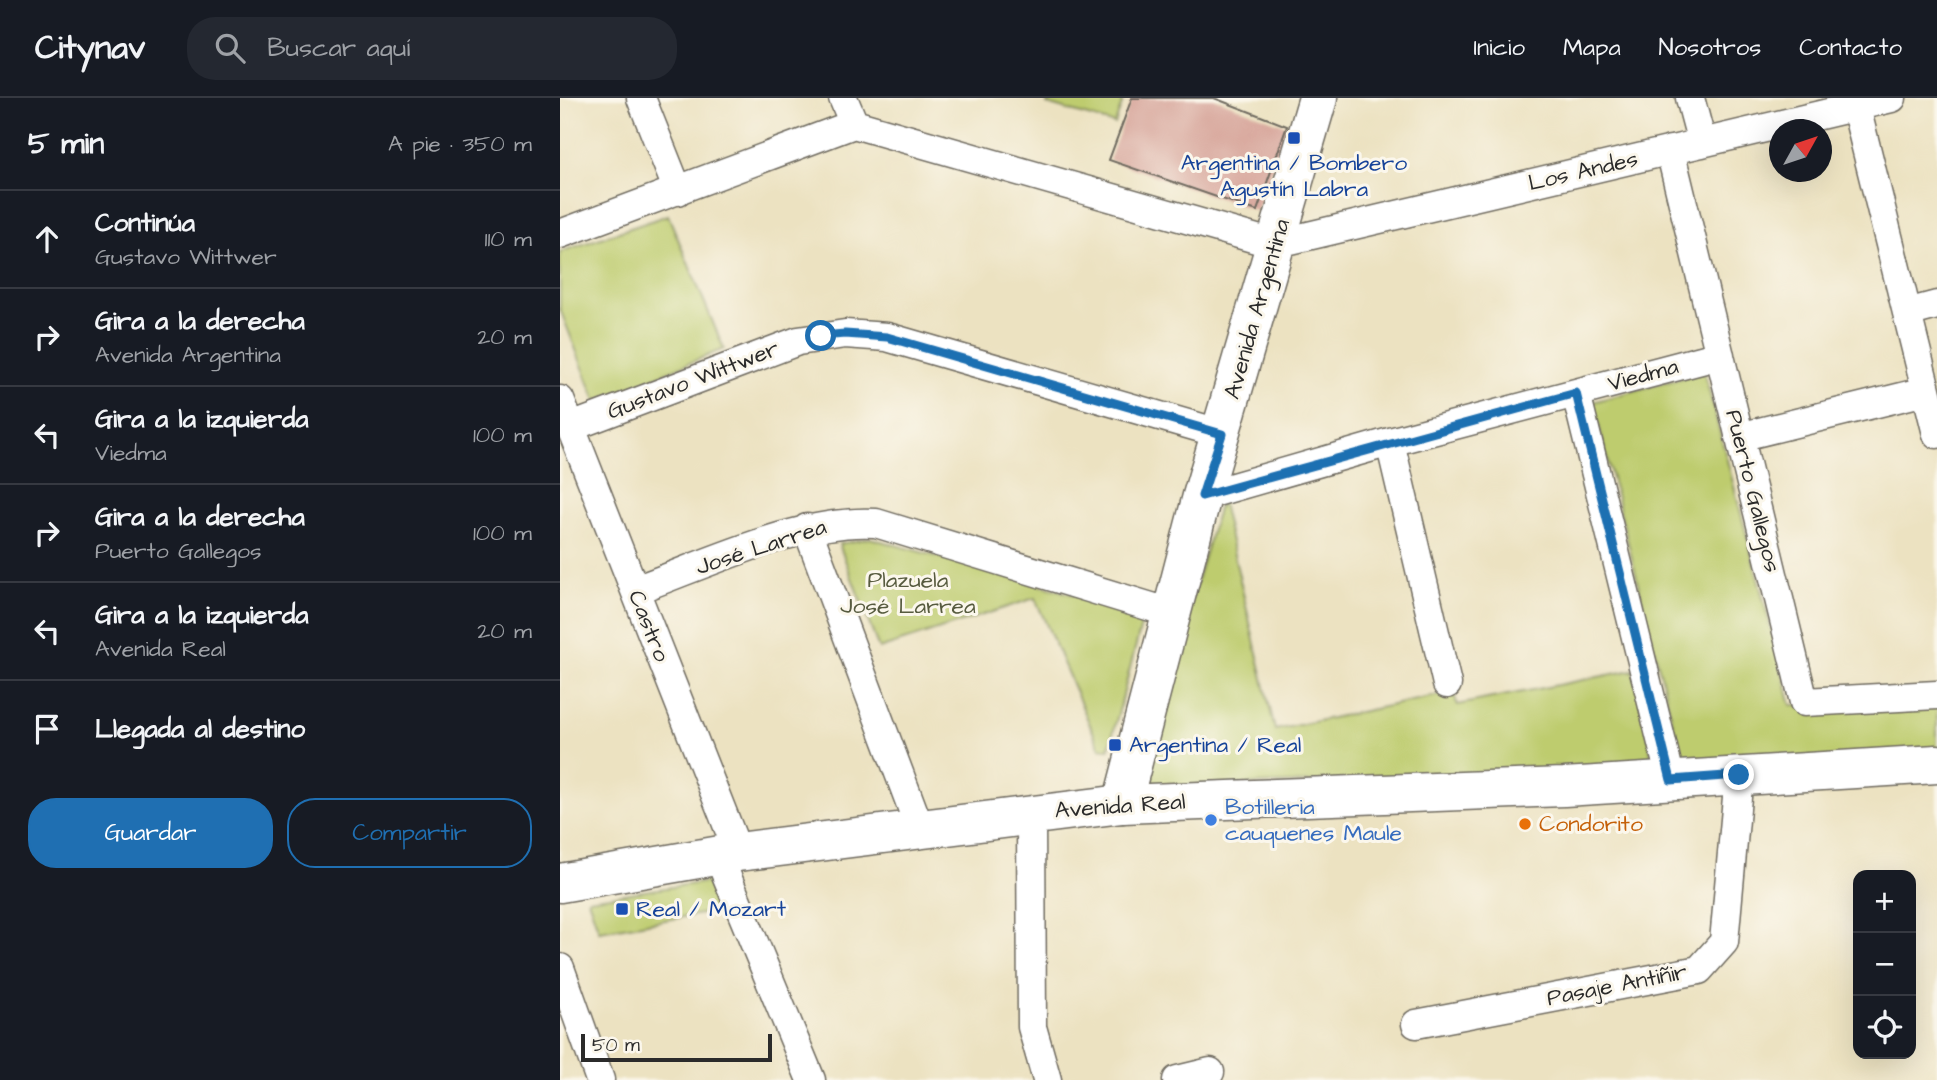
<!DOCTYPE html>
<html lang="es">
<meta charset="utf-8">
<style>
body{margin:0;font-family:"Architects Daughter",sans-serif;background:#242831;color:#f1f3f6}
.controls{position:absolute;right:21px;bottom:21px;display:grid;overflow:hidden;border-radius:14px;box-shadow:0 7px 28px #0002}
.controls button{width:63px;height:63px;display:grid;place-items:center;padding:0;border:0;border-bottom:2px solid #363941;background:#171b24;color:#f1f3f6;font:35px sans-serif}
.compass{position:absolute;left:1209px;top:21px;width:63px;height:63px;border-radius:50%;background:#171b24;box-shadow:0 7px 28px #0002;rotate:50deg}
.scale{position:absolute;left:21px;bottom:18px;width:191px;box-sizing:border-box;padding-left:7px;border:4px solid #2b2b2b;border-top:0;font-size:19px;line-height:24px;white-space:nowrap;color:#2b2b2b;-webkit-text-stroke:5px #fbf7ec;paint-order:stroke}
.stop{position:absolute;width:21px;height:21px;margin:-16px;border:5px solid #1f6fb2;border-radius:50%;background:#fff}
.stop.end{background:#1f6fb2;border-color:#fff;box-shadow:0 2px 7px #0008}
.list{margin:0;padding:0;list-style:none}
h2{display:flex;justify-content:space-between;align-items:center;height:91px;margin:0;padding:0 28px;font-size:30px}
h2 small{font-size:23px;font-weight:400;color:#9ea1a6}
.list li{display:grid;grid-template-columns:46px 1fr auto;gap:21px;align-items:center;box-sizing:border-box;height:98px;padding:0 28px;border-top:2px solid #363941}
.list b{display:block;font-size:26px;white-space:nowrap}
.list p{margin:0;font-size:23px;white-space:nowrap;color:#9ea1a6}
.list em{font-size:23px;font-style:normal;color:#9ea1a6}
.actions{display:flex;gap:14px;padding:21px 28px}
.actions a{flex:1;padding:16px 0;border:2px solid #1f6fb2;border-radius:28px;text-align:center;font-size:24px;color:#1f6fb2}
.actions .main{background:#1f6fb2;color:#fff}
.icon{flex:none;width:38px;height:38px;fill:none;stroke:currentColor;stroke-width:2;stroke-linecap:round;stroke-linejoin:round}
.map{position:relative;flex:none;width:1377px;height:982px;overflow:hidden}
header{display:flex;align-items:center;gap:42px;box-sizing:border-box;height:98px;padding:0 35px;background:#171b24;border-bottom:2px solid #363941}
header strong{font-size:33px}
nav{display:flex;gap:38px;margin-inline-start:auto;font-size:24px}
.search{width:490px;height:63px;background:#242831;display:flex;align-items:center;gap:18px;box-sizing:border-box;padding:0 24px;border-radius:28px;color:#9ea1a6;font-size:26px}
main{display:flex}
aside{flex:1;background:#171b24}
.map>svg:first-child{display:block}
.green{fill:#becc6e;stroke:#747c4c;stroke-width:2}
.building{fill:#d5a196}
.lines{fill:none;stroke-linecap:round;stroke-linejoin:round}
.street-casing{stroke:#6f6b60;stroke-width:31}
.secondary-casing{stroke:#6f6b60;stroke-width:41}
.primary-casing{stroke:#6f6b60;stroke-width:41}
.street{stroke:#fff;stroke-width:28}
.secondary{stroke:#fff;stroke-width:38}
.primary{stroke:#fff;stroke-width:38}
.route{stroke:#1f6fb2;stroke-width:9}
.transit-dot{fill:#1a4fb4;stroke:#fbf7ec;stroke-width:2.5}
.shop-dot{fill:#3f7fe0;stroke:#fbf7ec;stroke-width:2.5}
.food-dot{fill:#e8710a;stroke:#fbf7ec;stroke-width:2.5}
.labels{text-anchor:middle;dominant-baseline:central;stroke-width:6;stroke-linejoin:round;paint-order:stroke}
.transit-label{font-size:23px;fill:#164399;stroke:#fbf7ec;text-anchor:start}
.street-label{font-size:23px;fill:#2b2b2b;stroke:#fbf7ec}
.park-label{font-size:23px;fill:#575b3f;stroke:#fbf7ec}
.shop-label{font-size:23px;fill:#366cbe;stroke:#fbf7ec;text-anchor:start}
.food-label{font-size:23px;fill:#c56008;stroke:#fbf7ec;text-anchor:start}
</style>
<header>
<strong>Citynav</strong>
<div class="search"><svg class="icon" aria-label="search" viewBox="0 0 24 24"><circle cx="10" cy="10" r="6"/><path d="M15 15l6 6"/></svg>Buscar aquí</div>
<nav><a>Inicio</a><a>Mapa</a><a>Nosotros</a><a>Contacto</a></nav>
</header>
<main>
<aside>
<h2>5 min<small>A pie · 350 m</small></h2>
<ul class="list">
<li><svg class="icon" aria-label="ahead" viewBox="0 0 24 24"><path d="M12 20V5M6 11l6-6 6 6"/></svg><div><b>Continúa</b><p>Gustavo Wittwer</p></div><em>110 m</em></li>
<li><svg class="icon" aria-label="right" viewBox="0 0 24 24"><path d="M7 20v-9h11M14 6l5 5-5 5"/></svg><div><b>Gira a la derecha</b><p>Avenida Argentina</p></div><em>20 m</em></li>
<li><svg class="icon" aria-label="left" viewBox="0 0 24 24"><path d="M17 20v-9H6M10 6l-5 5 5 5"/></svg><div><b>Gira a la izquierda</b><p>Viedma</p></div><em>100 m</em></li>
<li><svg class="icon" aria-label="right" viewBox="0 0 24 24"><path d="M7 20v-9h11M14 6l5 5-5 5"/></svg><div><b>Gira a la derecha</b><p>Puerto Gallegos</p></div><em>100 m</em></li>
<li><svg class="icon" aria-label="left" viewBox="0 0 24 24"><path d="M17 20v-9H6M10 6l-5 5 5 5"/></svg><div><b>Gira a la izquierda</b><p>Avenida Real</p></div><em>20 m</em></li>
<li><svg class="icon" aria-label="arrive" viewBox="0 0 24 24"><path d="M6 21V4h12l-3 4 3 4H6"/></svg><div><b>Llegada al destino</b></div></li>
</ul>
<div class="actions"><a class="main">Guardar</a><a>Compartir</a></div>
</aside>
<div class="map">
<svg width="1377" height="982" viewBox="0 0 1377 982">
<rect width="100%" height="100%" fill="#fbf7ec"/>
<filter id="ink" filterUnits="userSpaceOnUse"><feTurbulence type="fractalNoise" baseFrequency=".0143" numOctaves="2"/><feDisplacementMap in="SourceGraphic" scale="14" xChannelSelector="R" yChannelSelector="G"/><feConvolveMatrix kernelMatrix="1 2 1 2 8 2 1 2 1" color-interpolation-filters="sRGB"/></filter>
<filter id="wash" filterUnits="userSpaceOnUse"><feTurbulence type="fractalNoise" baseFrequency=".00686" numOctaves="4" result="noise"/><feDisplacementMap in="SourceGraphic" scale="28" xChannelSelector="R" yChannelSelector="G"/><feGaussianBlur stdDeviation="1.57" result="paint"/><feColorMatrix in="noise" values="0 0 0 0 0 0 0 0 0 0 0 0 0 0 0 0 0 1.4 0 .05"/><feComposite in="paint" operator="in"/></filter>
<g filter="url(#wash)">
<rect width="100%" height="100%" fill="#ece2c1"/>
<path class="green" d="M489,0H564L555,26L487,6Z
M108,117L164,251L36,303L0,211V154Z
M1144,274L1231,607L1377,604V659L1125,674L1033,304Z
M661,401L715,632L894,594L897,607L1073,572L1089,641L1093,674L598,689L582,669Z
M310,440L584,516L549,651L540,650L475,500L319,551L279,446Z
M154,783L165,812L39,833L28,801Z"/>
<g id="blocks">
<path class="building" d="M572,0H654L727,28L697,113L549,62Z"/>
</g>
</g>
<g filter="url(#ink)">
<use href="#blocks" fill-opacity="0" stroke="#6f6b60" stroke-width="2"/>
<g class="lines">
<defs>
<path id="street" d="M81,0L118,93
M283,0L294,26
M1130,0L1142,45
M1296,9L1377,336
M294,26L714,146L1332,0
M1110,52L1244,604L1377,597
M0,136L294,26
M1347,215L1377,207
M1016,295L1111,682
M0,302L178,754
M11,329L238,243L285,236L327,239L662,336
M1179,339L1366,293
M830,344L887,586
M642,398L830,344L1160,257
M247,430L360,731
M75,492C147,466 241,420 316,425L611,515
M471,715L472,929L487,982
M158,757L251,982
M0,870L40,982
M856,926L1139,872L1164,844L1179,677
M617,982L650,974"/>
<path id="secondary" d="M562,706L642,398L758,0"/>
<path id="primary" d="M0,785L178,754L562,706L1004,689L1377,666"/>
</defs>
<use href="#street" class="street-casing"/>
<use href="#secondary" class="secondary-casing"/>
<use href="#primary" class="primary-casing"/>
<use href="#street" class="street"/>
<use href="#secondary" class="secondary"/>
<use href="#primary" class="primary"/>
</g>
</g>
<g class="lines" filter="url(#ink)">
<path class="route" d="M261,238L285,236L327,239L662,336L642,398L1016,295L1111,682L1179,677"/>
</g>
<g class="transit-dot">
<rect x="727" y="33" width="14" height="14" rx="3.5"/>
<rect x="548" y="640" width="14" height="14" rx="3.5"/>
<rect x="55" y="804" width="14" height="14" rx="3.5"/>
</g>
<circle class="shop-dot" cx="651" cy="722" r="7"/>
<circle class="food-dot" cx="965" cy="726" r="7"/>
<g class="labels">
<g class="transit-label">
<text x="734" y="65" text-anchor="middle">Argentina / Bombero<tspan x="734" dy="26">Agustín Labra</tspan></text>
<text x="569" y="647">Argentina / Real</text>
<text x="76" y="811">Real / Mozart</text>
</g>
<g class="street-label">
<text transform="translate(1023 73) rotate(-13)">Los Andes</text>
<text transform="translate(697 211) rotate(-74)">Avenida Argentina</text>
<text transform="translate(1083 277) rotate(-15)">Viedma</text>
<text transform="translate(133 282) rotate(-21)">Gustavo Wittwer</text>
<text transform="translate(1193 393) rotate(76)">Puerto Gallegos</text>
<text transform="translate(201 449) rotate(-18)">José Larrea</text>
<text transform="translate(89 528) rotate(68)">Castro</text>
<text transform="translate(560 708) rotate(-4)">Avenida Real</text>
<text transform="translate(1057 887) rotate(-11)">Pasaje Antiñir</text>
</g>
<g class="park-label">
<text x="348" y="482">Plazuela<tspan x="348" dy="26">José Larrea</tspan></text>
</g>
<g class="shop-label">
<text x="665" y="709">Botilleria<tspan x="665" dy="26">cauquenes Maule</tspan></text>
</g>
<g class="food-label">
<text x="979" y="726">Condorito</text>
</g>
</g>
</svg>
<div class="controls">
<button>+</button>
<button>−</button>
<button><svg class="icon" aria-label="locate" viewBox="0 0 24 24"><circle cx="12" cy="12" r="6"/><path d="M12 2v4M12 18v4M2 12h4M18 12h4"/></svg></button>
</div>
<svg class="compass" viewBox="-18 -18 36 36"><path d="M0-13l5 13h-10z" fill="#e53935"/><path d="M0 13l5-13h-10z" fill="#9ea1a6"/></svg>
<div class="scale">50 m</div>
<div class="stop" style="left:261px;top:238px"></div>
<div class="stop end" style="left:1179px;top:677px"></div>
</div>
</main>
